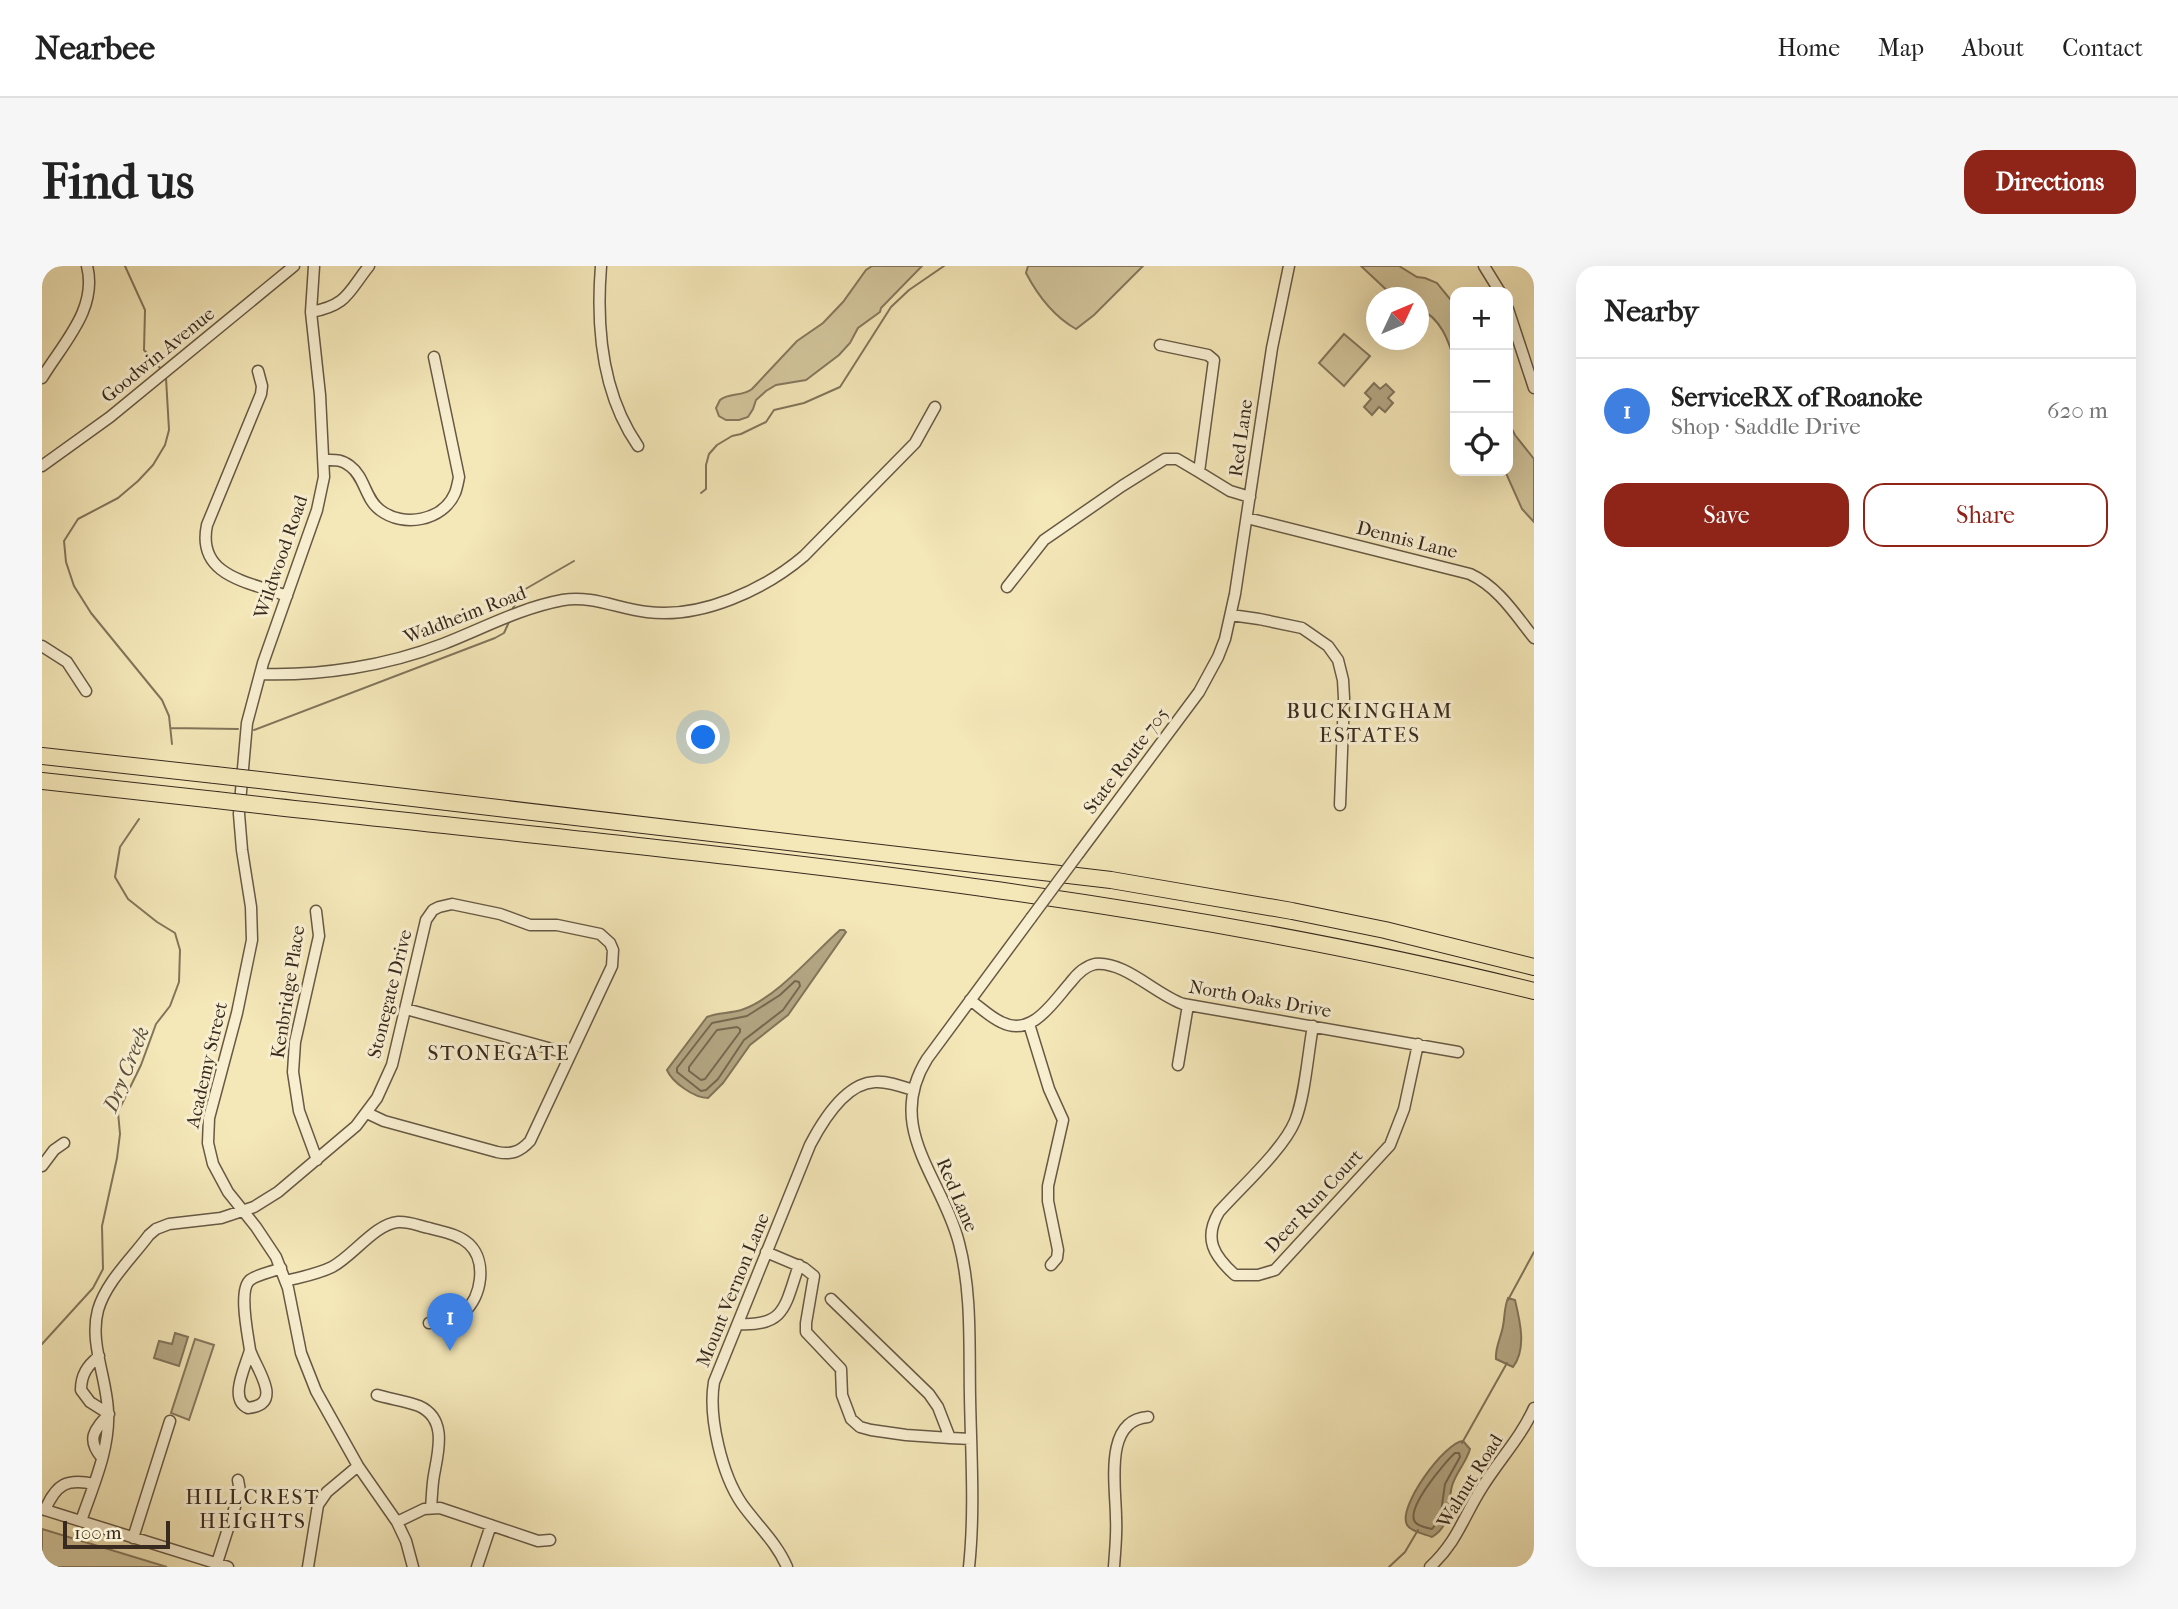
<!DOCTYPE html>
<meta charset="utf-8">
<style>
body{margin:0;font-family:"IM FELL French Canon",serif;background:#f6f6f6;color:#222}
.controls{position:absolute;right:21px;top:21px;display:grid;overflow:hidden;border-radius:14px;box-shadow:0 7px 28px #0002}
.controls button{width:63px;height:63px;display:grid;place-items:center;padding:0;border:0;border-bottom:2px solid #e0e0e0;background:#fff;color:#222;font:35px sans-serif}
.compass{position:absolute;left:1324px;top:21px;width:63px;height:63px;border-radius:50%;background:#fff;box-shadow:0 7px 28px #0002;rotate:46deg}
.scale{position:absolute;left:21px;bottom:18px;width:107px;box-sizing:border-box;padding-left:7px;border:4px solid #382a1e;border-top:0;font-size:19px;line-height:24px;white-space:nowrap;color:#382a1e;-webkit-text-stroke:5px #f8efd1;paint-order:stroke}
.you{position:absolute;left:662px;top:472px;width:24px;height:24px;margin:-18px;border:5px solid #fff;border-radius:50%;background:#1a73e8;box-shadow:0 0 0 10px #1a73e833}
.badge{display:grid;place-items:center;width:46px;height:46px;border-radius:50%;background:#8f2418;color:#fff;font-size:23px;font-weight:700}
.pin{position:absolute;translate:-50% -58px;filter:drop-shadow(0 2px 4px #0008)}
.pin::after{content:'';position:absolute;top:37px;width:24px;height:21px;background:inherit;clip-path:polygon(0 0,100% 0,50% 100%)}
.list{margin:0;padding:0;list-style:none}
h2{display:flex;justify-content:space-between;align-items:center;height:91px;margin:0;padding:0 28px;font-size:30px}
h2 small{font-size:23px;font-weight:400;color:#767676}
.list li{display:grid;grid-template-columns:46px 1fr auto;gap:21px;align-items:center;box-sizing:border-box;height:105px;padding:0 28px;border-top:2px solid #e0e0e0}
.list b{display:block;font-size:26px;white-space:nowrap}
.list p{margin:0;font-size:23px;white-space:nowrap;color:#767676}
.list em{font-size:23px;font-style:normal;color:#767676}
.actions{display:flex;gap:14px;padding:21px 28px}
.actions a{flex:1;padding:16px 0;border:2px solid #8f2418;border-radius:21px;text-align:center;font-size:24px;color:#8f2418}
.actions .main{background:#8f2418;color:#fff}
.icon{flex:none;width:38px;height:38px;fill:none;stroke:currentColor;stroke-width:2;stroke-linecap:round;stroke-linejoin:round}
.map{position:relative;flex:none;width:1492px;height:1301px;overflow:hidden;border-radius:21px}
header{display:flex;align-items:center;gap:42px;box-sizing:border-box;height:98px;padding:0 35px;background:#fff;border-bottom:2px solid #e0e0e0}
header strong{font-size:33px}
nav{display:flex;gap:38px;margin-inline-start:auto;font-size:24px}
.intro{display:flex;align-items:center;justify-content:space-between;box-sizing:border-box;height:168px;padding:0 42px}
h1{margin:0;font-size:49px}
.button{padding:18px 32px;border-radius:21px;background:#8f2418;color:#fff;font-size:24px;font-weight:700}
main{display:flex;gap:42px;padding:0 42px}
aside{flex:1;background:#fff;border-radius:21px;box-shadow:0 7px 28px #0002}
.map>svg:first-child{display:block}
.green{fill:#d4c79e;stroke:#86785e;stroke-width:2}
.water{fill:#b4a784;stroke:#82755b;stroke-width:2}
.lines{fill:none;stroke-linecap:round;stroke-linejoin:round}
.shore{stroke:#766851;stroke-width:2}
.stream{stroke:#82755b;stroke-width:2}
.minor-casing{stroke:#675944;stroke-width:13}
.highway-casing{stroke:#382a1e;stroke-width:18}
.minor{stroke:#f8efd1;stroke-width:10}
.highway{stroke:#f4e7b8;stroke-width:16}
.minor-bridge-casing{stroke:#675944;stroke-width:13;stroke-linecap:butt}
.highway-bridge-casing{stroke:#382a1e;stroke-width:18;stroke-linecap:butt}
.minor-bridge{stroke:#f8efd1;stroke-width:10}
.highway-bridge{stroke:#f4e7b8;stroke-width:16}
.labels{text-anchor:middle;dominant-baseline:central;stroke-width:6;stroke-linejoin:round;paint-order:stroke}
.street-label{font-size:19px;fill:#382a1e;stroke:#f8efd1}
.neighbourhood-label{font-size:21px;letter-spacing:2px;fill:#382a1e;stroke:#f8efd1}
.water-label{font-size:21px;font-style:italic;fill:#5d503d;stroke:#f8efd1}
</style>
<header>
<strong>Nearbee</strong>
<nav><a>Home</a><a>Map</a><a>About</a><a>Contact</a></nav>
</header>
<div class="intro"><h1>Find us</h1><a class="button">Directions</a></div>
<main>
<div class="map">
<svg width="1492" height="1301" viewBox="0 0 1492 1301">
<rect width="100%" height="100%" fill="#f4e7b8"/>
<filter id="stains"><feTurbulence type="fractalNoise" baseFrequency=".00286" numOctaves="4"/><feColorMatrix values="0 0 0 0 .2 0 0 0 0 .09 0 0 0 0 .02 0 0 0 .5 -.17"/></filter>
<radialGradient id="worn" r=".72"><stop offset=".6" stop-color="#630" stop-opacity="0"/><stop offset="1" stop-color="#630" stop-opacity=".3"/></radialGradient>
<path class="green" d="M830,0H880L839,42L838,46L816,62L808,77L797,89L764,114L734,119L724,125L714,134L711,143L706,151L697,154H684L677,150L674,142L678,134C688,126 700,131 710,123L755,75L781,57L801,36L824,4Z
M986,0H1101L1052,49L1034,63C1011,50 996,30 984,7Z
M1319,0H1357L1375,11L1383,12L1395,17L1413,39V96C1406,73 1399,53 1377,42V32L1351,30Z
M1302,68L1328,90L1302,120L1277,97Z
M1466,155L1473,169L1492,193V256L1480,243L1463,205H1466Z
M153,1073L172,1079L147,1154L129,1147Z
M0,1263L125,1301H0Z"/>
<path class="water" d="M1332,117L1338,123L1344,118L1352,126L1346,132L1351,137L1343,146L1337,141L1330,149L1322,141L1329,133L1323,127Z
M798,664H802L804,666L746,749L708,779L681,817L666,832C652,832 630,816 625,804L665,751C676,746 689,748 702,743C735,731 771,688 798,664Z
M1466,1032L1473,1034C1478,1055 1485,1083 1471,1101L1454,1093C1453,1081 1459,1072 1461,1060C1463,1050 1462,1042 1466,1032Z
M133,1067L146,1071L137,1100L112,1092L117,1075L130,1078Z
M1421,1175L1428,1183C1424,1197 1414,1206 1410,1220C1405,1239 1410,1259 1390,1271C1383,1268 1369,1266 1365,1259C1355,1241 1403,1176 1421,1175Z"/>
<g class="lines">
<path class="shore" d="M753,715L757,716L758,720L741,744L702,774L676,813L664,824L659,825L635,806V802L670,757L705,750L738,729Z
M695,761L698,763V766L663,813L659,814L647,805V801L675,764Z
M1413,1187H1417L1418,1191L1403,1218L1398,1253L1390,1263C1385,1262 1377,1260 1374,1257C1361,1245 1403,1196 1413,1187Z"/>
<path class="stream" d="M83,0L103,44L102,84L118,102
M124,112L127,164L123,179L111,199L96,215L76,232L36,253L22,275L24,296L32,320L49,347L120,434L127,450L130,478
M659,227L664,223V199L667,188L675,179L690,170L699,168L724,156L732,144L762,137L798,121L849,41L867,24L902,0
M471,342L480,325L532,295
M129,462L196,463
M212,464L453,372L462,367L467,356
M1466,1034L1492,986
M0,1078L51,1022L61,1003L60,960L75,892L78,868L76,846L99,799L114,758L128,740L137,716L138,684L133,667L115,656L86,633L73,611L78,581L97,553
M1420,1177L1465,1097
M1347,1301L1363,1286L1376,1264"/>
<defs>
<path id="minor" d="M272,0L269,46L278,129L282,211L275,244L221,397L205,457L197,548L200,584L209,641L210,674L195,747L167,852L166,877L171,898L186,926L214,961L234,991L246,1022L259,1087L274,1125L316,1200L355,1256L364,1275L371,1301
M559,0C554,62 560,128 596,180
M1442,0L1458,26
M1466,43L1492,122
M269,46C306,39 306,26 327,0
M1118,79L1166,89L1172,94L1157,206L1188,225L1208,231
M216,105L220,120L219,128L165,259C154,311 208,316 245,330
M0,112C21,77 56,43 45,0
M283,194C293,194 299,193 308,200C323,211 323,233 338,244C361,262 401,255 413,227C415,222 416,216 417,211L392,91
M0,200L68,151L252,0
M1205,252L1428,308C1456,321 1473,348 1492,372
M965,321L1002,274L1080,220L1123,193H1135L1157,206
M1189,349L1217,353L1260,362L1286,380L1296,394L1301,414L1302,432L1298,539
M0,380L25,396L44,425
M218,408C279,410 344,400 401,378C442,362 478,342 521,334C550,329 577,343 605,346C659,353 722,324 762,290L873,177L893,141
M1037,587L1157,426L1176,391L1183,373L1193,328L1230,82L1247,0
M274,645L277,670L253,776L251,806L257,845L275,894
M928,734C938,741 948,751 959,756C990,772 1011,736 1028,717C1034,709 1043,700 1053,698C1083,695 1113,728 1141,738L1416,786
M364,743L528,788
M987,758L1007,823L1021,854L1006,920V935L1016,984L1015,992L1009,999
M1271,760C1266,786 1263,831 1253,855C1241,884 1199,921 1177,946C1161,973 1172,990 1193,1009H1216L1233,1004L1348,879L1362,843L1376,778
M1136,799L1146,739
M0,900L12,884L22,877
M724,986L762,1002L772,1010L764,1057V1066L799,1103L800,1129L809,1153L818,1161L829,1164L864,1169L908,1172
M244,1015C259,1011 276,1008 290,1001C311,990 333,958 356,956C367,955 377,960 387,962C401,966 416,968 427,978C445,995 440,1031 422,1046C412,1054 399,1056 387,1057
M789,1033L887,1128L896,1141L908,1172L929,1173
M696,1058C744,1061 743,1039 757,999
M208,1084C214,1103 243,1138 206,1142C186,1133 204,1100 208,1084Z
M208,1084C206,1069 196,1024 208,1014C216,1008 230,1006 239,1002
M57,1090C45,1100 39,1109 39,1124L48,1136L67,1148C52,1164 44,1173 60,1192
M335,1129C348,1133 365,1135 377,1140C406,1153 396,1186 392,1209C390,1220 390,1231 389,1242
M0,1243L186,1301
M3,1244C14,1218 25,1212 52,1218
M39,1255C51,1220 68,1183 66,1146C65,1112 47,1077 56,1044C64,1016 90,992 107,969L114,963L127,958L179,952L212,941L236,926L314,860L335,832L350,799L384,654L391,644L397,641L410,638L458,648L488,659H515L558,668L568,677L571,684L570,700L488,875C478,886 469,889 455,886L342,855L325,847
M355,1256L382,1243L398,1242L496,1275L508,1274
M91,1272L128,1155
M175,1297L198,1225L196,1214
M266,1301L276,1239L285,1226L316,1200
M435,1301L449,1259
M745,1301C735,1277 715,1259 700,1238C680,1209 666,1151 672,1116L768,879C780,856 803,817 833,816C845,815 859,820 871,824
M927,1301C933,1245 929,1187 928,1131C927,1080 930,1026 917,977C900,911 842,862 885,793L989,652
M1072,1301C1073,1285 1075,1269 1074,1252C1074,1221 1061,1154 1106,1151
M1388,1301C1416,1275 1421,1251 1441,1220C1458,1193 1479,1171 1492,1142"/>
<path id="highway" d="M0,490L173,509
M0,515L174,534
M226,515L1069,614L1250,645L1343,664L1492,701
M226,540C650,587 1077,622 1492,725"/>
</defs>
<use href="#minor" class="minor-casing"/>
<use href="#highway" class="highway-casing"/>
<use href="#minor" class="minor"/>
<use href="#highway" class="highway"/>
<defs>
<path id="minor-bridge" d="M989,652L1037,587"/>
<path id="highway-bridge" d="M173,509L226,515
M174,534L226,540"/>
</defs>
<use href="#minor-bridge" class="minor-bridge-casing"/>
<use href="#highway-bridge" class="highway-bridge-casing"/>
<use href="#minor-bridge" class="minor-bridge"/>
<use href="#highway-bridge" class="highway-bridge"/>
</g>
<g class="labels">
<g class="street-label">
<text transform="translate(116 89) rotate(-39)">Goodwin Avenue</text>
<text transform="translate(1199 172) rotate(-82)">Red Lane</text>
<text transform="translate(1365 274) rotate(14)">Dennis Lane</text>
<text transform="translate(239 291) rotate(-71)">Wildwood Road</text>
<text transform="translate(423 349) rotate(-21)">Waldheim Road</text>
<text transform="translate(1084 495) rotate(-53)">State Route 705</text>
<text transform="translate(246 726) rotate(-81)">Kenbridge Place</text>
<text transform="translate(348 728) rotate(-76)">Stonegate Drive</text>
<text transform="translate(1218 733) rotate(10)">North Oaks Drive</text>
<text transform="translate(165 799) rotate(-77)">Academy Street</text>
<text transform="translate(915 929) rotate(67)">Red Lane</text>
<text transform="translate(1272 935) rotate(-47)">Deer Run Court</text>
<text transform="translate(691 1024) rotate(-68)">Mount Vernon Lane</text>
<text transform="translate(1428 1215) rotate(-58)">Walnut Road</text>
</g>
<g class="neighbourhood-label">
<text x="1328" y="445">BUCKINGHAM<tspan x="1328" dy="24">ESTATES</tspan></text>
<text x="457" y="787">STONEGATE</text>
<text x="211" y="1231">HILLCREST<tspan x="211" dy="24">HEIGHTS</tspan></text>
</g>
<g class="water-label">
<text transform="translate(84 803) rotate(-68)">Dry Creek</text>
</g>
</g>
<rect width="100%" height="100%" filter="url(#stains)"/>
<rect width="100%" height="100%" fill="url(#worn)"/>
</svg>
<div class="controls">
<button>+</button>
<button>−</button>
<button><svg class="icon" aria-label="locate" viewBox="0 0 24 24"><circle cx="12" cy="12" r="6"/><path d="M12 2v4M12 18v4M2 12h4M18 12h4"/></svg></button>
</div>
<svg class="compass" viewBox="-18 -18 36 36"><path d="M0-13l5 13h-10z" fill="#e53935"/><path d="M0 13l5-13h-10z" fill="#767676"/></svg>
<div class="scale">100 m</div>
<div class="you"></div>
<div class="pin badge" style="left:408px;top:1085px;background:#3f7fe0">1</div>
</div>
<aside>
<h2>Nearby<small></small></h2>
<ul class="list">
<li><span class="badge" style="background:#3f7fe0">1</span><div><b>ServiceRX of Roanoke</b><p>Shop · Saddle Drive</p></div><em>620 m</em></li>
</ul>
<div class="actions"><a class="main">Save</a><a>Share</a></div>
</aside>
</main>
